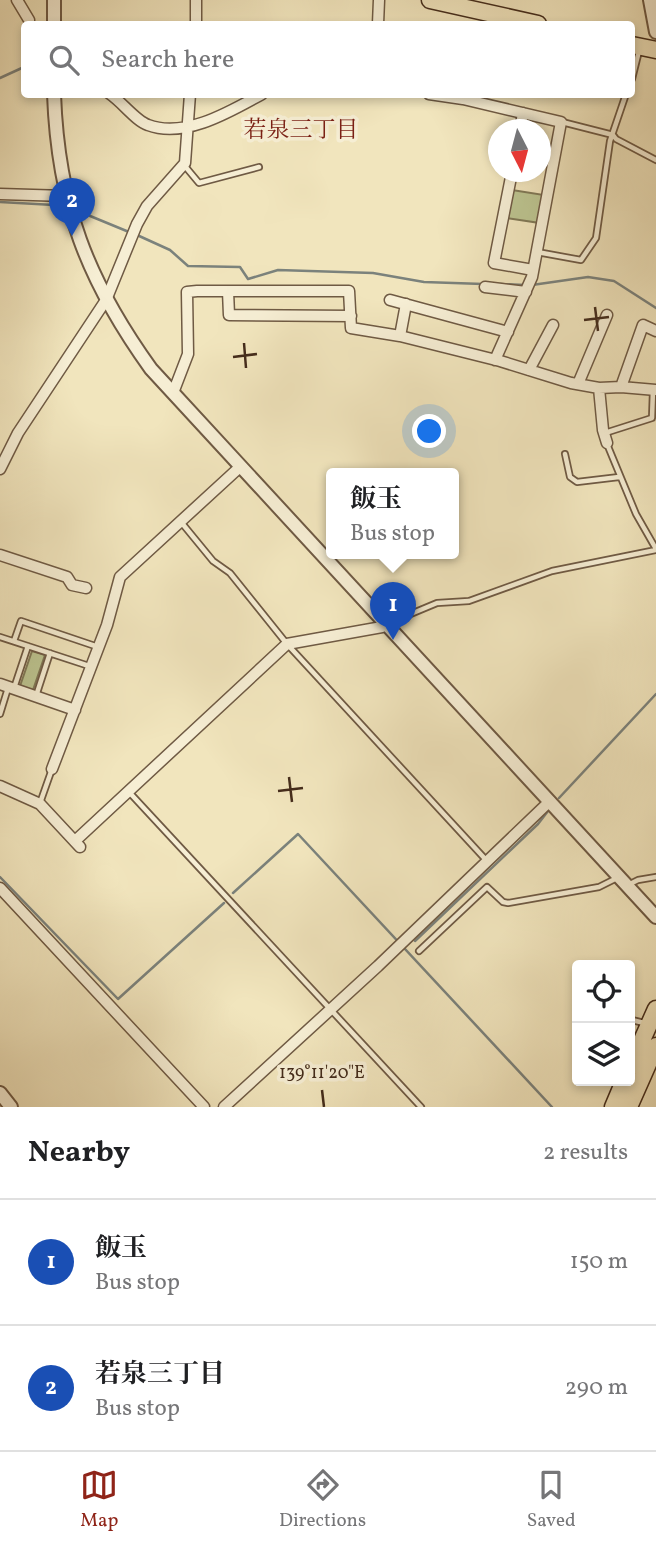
<!DOCTYPE html>
<meta charset="utf-8">
<style>
body{margin:0;font-family:Vollkorn,"Noto Serif JP",serif;background:#f2f2f2;color:#202124}
.controls{position:absolute;right:21px;bottom:21px;display:grid;overflow:hidden;border-radius:7px;box-shadow:0 4px 10px #0003}
.controls button{width:63px;height:63px;display:grid;place-items:center;padding:0;border:0;border-bottom:2px solid #e0e0e0;background:#fff;color:#202124;font:35px sans-serif}
.compass{position:absolute;left:488px;top:119px;width:63px;height:63px;border-radius:50%;background:#fff;box-shadow:0 4px 10px #0003;rotate:174deg}
.you{position:absolute;left:430px;top:432px;width:24px;height:24px;margin:-18px;border:5px solid #fff;border-radius:50%;background:#1a73e8;box-shadow:0 0 0 10px #1a73e833}
.badge{display:grid;place-items:center;width:46px;height:46px;border-radius:50%;background:#8f2418;color:#fff;font-size:23px;font-weight:700}
.pin{position:absolute;translate:-50% -58px;filter:drop-shadow(0 2px 4px #0008)}
.pin::after{content:'';position:absolute;top:37px;width:24px;height:21px;background:inherit;clip-path:polygon(0 0,100% 0,50% 100%)}
.popup{position:absolute;left:326px;top:468px;width:133px;height:91px;box-sizing:border-box;display:grid;place-content:center;border-radius:7px;background:#fff;filter:drop-shadow(0 2px 5px #0005);font-size:23px;white-space:nowrap;color:#757577}
.popup b{font-size:26px;color:#202124}
.popup::after{content:'';position:absolute;left:50%;top:100%;margin-left:-14px;border:14px solid transparent;border-top-color:#fff}
.list{margin:0;padding:0;list-style:none}
h2{display:flex;justify-content:space-between;align-items:center;height:91px;margin:0;padding:0 28px;font-size:30px}
h2 small{font-size:23px;font-weight:400;color:#757577}
.list li{display:grid;grid-template-columns:46px 1fr auto;gap:21px;align-items:center;box-sizing:border-box;height:126px;padding:0 28px;border-top:2px solid #e0e0e0}
.list b{display:block;font-size:26px;white-space:nowrap}
.list p{margin:0;font-size:23px;white-space:nowrap;color:#757577}
.list em{font-size:23px;font-style:normal;color:#757577}
.icon{flex:none;width:38px;height:38px;fill:none;stroke:currentColor;stroke-width:2;stroke-linecap:round;stroke-linejoin:round}
.map{position:relative;flex:none;width:656px;height:1107px;overflow:hidden}
.search{position:absolute;background:#fff;box-shadow:0 4px 10px #0003;left:21px;right:21px;top:21px;height:77px;display:flex;align-items:center;gap:18px;box-sizing:border-box;padding:0 24px;border-radius:7px;color:#757577;font-size:26px}
.sheet{height:343px;background:#fff}
nav{display:flex;justify-content:space-around;align-items:center;box-sizing:border-box;height:98px;border-top:2px solid #e0e0e0;background:#fff;font-size:19px;color:#757577}
nav a{display:grid;justify-items:center;gap:4px}
nav .on{color:#8f2418}
.map>svg:first-child{display:block}
.green{fill:#bcc490;stroke:#807856;stroke-width:2}
.lines{fill:none;stroke-linecap:round;stroke-linejoin:round}
.stream{stroke:#7b827c;stroke-width:2.5}
.service-casing{stroke:#6f5a44;stroke-width:8}
.minor-casing{stroke:#6f5a44;stroke-width:13}
.tertiary-casing{stroke:#6f5a44;stroke-width:16}
.trunk-casing{stroke:#442c1b;stroke-width:19}
.service{stroke:#f6eed4;stroke-width:4.5}
.minor{stroke:#f6eed4;stroke-width:10}
.tertiary{stroke:#f6eed4;stroke-width:12}
.trunk{stroke:#f1e5bd;stroke-width:16}
.ticks{fill:none;stroke:#442c1b;stroke-width:2.5}
.labels{text-anchor:middle;dominant-baseline:central;stroke-width:7;stroke-linejoin:round;paint-order:stroke}
.neighbourhood-label{font-size:23px;fill:#7a1f14;stroke:#f6eed4}
.ticks-label{font-size:18px;text-anchor:middle;fill:#442c1b;stroke:#f6eed4;stroke-width:7;stroke-linejoin:round;paint-order:stroke}
</style>
<div class="map">
<svg width="656" height="1107" viewBox="0 0 656 1107">
<rect width="100%" height="100%" fill="#f1e5bd"/>
<filter id="stains"><feTurbulence type="fractalNoise" baseFrequency=".00286" numOctaves="4"/><feColorMatrix values="0 0 0 0 .2 0 0 0 0 .09 0 0 0 0 .02 0 0 0 .5 -.17"/></filter>
<radialGradient id="worn" r=".72"><stop offset=".6" stop-color="#630" stop-opacity="0"/><stop offset="1" stop-color="#630" stop-opacity=".3"/></radialGradient>
<path class="green" d="M512,190L544,195L540,223L507,218Z
M32,651L45,655L33,690L20,686Z"/>
<g class="lines">
<path class="stream" d="M0,78L24,67
M0,202L54,205
M78,211L129,232
M137,235L170,250L188,266L240,267L248,279L278,270L373,273L424,282L483,284
M500,284L525,285
M532,285L588,277L614,281L656,308
M559,798L656,694
M0,877L118,999L224,903
M233,893L298,834L552,1107
M415,941L538,824L548,811"/>
<defs>
<path id="service" d="M632,79L639,51
M562,122L613,135L616,139L656,160
M184,165L199,183L259,167
M537,252L581,260L596,238L610,141L626,94
M605,433L652,418L653,390
M607,444L636,514L656,549
M565,454L570,477L577,482L619,477
M181,522L213,561L230,573L287,644L487,861
M389,623L437,603L469,601L552,571L656,550
M0,637L89,666
M14,641L21,621L98,647
M14,688L28,646
M36,696L50,653
M0,714L8,688
M129,792L421,1107
M40,803L52,769
M630,884L638,880L656,877
M419,951L487,887L503,902L508,903L599,887L617,878
M632,1020L644,1023"/>
<path id="minor" d="M17,0L29,20
M196,24V0
M378,24L379,0
M110,94C123,103 136,121 148,125C185,139 231,111 262,94
M429,94L463,99L561,122L532,277L495,360
M520,130L523,113
M512,172L494,263L533,270
M0,194L66,196
M485,287L526,292
M228,291L229,315L351,316
M390,300L508,332
M400,336L406,304
M529,370L553,325
M578,384L607,315
M621,387L643,325L656,331
M599,388L603,430L607,443
M173,393L188,354L187,292L197,291H349L351,328L400,336L500,361L571,383L599,388L621,387L656,390
M0,469L18,433L106,300L137,224L147,206L185,163L190,94
M0,555L67,577L72,585L86,588
M0,684L75,710
M52,769L107,625L120,577L241,466
M0,786L40,804L80,847
M75,841L287,644L382,627L387,624
M0,888L204,1107
M224,1107L378,966L550,801"/>
<path id="tertiary" d="M650,0L656,32
M54,24V0
M54,94C58,205 87,280 151,369L656,917
M0,1093L11,1107"/>
<path id="trunk" d="M430,0L538,24
M632,45L656,50
M630,1067L656,1009
M613,1107L624,1081
M629,1107L656,1046"/>
</defs>
<use href="#service" class="service-casing"/>
<use href="#minor" class="minor-casing"/>
<use href="#tertiary" class="tertiary-casing"/>
<use href="#trunk" class="trunk-casing"/>
<use href="#service" class="service"/>
<use href="#minor" class="minor"/>
<use href="#tertiary" class="tertiary"/>
<use href="#trunk" class="trunk"/>
</g>
<path class="ticks" d="M595,307L598,331M584,320L609,317M244,343L246,368M233,357L257,354M289,777L292,802M278,791L303,788M322,1090L324,1107"/>
<g class="labels">
<g class="neighbourhood-label">
<text x="301" y="131">若泉三丁目</text>
</g>
</g>
<g class="ticks-label">
<text x="322" y="1078">139°11'20"E</text>
</g>
<rect width="100%" height="100%" filter="url(#stains)"/>
<rect width="100%" height="100%" fill="url(#worn)"/>
</svg>
<div class="controls">
<button><svg class="icon" aria-label="locate" viewBox="0 0 24 24"><circle cx="12" cy="12" r="6"/><path d="M12 2v4M12 18v4M2 12h4M18 12h4"/></svg></button>
<button><svg class="icon" aria-label="layers" viewBox="0 0 24 24"><path d="M12 4l9 5-9 5-9-5zM3 14l9 5 9-5"/></svg></button>
</div>
<svg class="compass" viewBox="-18 -18 36 36"><path d="M0-13l5 13h-10z" fill="#e53935"/><path d="M0 13l5-13h-10z" fill="#757577"/></svg>
<div class="you"></div>
<div class="pin badge" style="left:393px;top:640px;background:#1a4fb4">1</div>
<div class="popup"><b>飯玉</b>Bus stop</div>
<div class="pin badge" style="left:72px;top:236px;background:#1a4fb4">2</div>
<div class="search"><svg class="icon" aria-label="search" viewBox="0 0 24 24"><circle cx="10" cy="10" r="6"/><path d="M15 15l6 6"/></svg>Search here</div>
</div>
<section class="sheet">
<h2>Nearby<small>2 results</small></h2>
<ul class="list">
<li><span class="badge" style="background:#1a4fb4">1</span><div><b>飯玉</b><p>Bus stop</p></div><em>150 m</em></li>
<li><span class="badge" style="background:#1a4fb4">2</span><div><b>若泉三丁目</b><p>Bus stop</p></div><em>290 m</em></li>
</ul>
</section>
<nav>
<a class="on"><svg class="icon" aria-label="map" viewBox="0 0 24 24"><path d="M3 6l6-2 6 2 6-2v14l-6 2-6-2-6 2zM9 4v14M15 6v14"/></svg>Map</a>
<a><svg class="icon" aria-label="directions" viewBox="0 0 24 24"><path d="M12 3l9 9-9 9-9-9zM9 14v-3h6M13 9l2 2-2 2"/></svg>Directions</a>
<a><svg class="icon" aria-label="saved" viewBox="0 0 24 24"><path d="M7 4h10v16l-5-4-5 4z"/></svg>Saved</a>
</nav>
